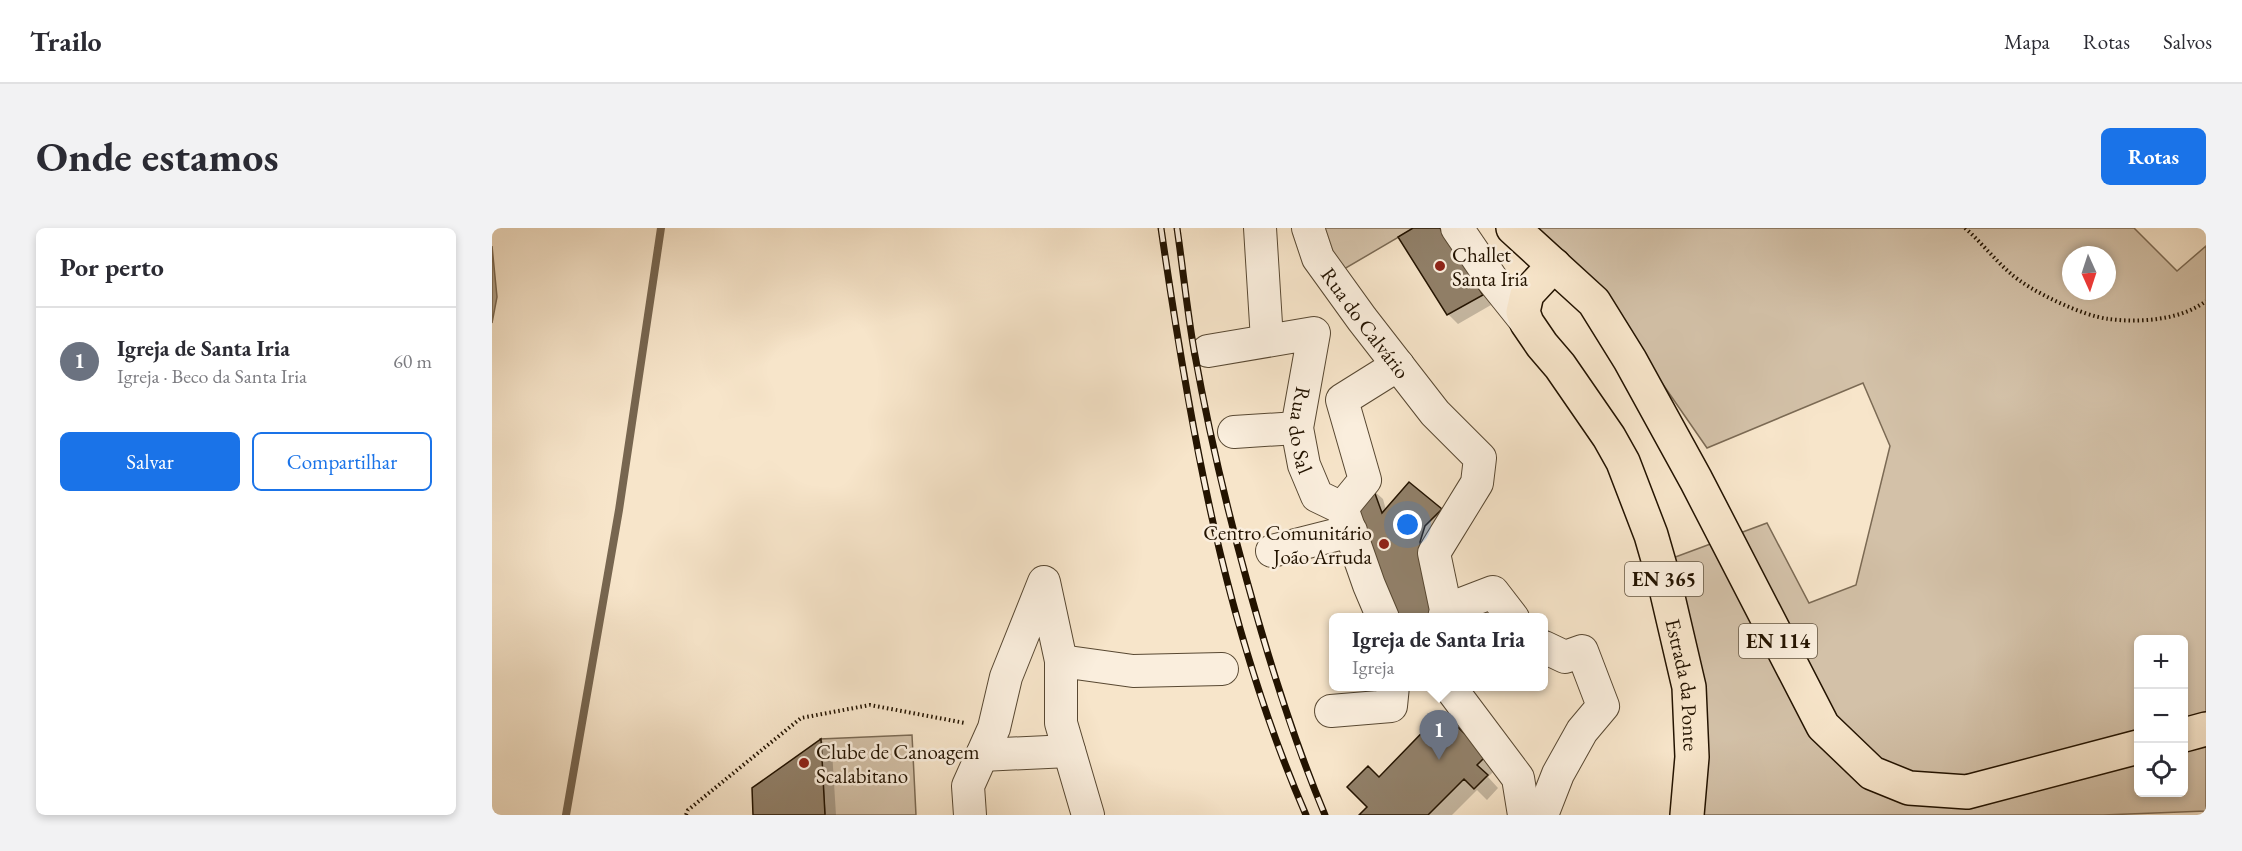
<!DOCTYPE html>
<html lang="pt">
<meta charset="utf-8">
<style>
body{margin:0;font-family:"EB Garamond",serif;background:#f2f2f3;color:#2b2b33}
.controls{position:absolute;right:18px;bottom:18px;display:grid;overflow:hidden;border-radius:9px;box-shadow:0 3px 9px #0003}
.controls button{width:54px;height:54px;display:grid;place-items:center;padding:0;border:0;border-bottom:2px solid #e1e1e2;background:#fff;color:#2b2b33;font:30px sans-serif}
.compass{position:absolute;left:1570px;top:18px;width:54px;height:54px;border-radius:50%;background:#fff;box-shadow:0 3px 9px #0003;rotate:177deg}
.you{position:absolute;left:916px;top:297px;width:21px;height:21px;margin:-15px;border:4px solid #fff;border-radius:50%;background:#1a73e8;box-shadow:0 0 0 9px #1a73e833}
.badge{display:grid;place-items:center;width:39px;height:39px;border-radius:50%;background:#1a73e8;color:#fff;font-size:20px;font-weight:700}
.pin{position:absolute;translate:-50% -50px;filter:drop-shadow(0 2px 3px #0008)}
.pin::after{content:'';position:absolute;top:32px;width:21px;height:18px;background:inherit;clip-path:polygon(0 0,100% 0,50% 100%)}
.popup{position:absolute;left:837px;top:385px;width:219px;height:78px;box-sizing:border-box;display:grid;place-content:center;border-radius:9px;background:#fff;filter:drop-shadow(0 2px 4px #0005);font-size:20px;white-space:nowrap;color:#7c7c81}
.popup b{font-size:22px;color:#2b2b33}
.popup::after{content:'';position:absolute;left:50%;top:100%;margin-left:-12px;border:12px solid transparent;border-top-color:#fff}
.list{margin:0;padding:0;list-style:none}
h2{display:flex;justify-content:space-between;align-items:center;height:78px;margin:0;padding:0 24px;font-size:26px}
h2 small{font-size:20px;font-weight:400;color:#7c7c81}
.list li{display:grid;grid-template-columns:39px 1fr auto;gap:18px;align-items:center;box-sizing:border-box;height:108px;padding:0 24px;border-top:2px solid #e1e1e2}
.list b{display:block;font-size:22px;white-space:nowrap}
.list p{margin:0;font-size:20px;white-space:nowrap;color:#7c7c81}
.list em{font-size:20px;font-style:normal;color:#7c7c81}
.actions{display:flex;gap:12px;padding:18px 24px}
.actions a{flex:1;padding:14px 0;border:2px solid #1a73e8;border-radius:9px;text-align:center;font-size:21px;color:#1a73e8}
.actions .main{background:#1a73e8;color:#fff}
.icon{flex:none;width:33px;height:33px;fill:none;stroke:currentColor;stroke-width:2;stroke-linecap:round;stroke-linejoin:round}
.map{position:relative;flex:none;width:1714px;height:587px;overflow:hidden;border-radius:9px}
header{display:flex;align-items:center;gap:36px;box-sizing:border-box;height:84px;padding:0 30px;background:#fff;border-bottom:2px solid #e1e1e2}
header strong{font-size:28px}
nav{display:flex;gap:33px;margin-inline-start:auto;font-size:21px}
.intro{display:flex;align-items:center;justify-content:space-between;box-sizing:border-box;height:144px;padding:0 36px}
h1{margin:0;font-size:42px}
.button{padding:15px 27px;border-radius:9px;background:#1a73e8;color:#fff;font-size:21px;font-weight:700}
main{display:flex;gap:36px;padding:0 36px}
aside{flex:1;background:#fff;border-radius:9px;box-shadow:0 3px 9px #0003}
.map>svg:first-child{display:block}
.green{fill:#d3c1a8;stroke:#7b6a54;stroke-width:1.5;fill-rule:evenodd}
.water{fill:#af9e85;stroke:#776650;stroke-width:1.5}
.shadow{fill:#0003}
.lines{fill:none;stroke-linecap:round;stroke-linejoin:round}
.stream{stroke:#776650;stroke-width:8}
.building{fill:#918069;stroke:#231300;stroke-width:1.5}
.minor-casing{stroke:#584832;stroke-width:34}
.primary-casing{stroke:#231300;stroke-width:36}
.path{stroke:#231300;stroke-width:4;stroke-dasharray:1.5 3;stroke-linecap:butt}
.minor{stroke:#faeedd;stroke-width:32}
.primary{stroke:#f7e5ca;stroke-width:33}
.rail-casing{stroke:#231300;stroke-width:7}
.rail{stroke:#faeedd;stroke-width:4.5;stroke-dasharray:14;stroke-linecap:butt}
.poi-dot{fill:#8f2418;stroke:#faeedd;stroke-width:2}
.labels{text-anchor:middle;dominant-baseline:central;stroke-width:5;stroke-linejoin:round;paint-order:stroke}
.shield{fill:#faeedd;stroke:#645542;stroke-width:1.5}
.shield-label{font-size:20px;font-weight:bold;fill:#231300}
.poi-label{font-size:21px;fill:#231300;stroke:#faeedd;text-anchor:start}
.street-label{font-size:21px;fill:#231300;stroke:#faeedd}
</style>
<header>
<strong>Trailo</strong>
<nav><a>Mapa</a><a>Rotas</a><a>Salvos</a></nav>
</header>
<div class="intro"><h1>Onde estamos</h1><a class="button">Rotas</a></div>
<main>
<aside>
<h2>Por perto<small></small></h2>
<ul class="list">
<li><span class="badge" style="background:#6b7280">1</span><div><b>Igreja de Santa Iria</b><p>Igreja · Beco da Santa Iria</p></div><em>60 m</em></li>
</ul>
<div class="actions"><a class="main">Salvar</a><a>Compartilhar</a></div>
</aside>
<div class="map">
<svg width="1714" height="587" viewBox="0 0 1714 587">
<rect width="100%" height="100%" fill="#f7e5ca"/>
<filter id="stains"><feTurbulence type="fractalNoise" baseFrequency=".00333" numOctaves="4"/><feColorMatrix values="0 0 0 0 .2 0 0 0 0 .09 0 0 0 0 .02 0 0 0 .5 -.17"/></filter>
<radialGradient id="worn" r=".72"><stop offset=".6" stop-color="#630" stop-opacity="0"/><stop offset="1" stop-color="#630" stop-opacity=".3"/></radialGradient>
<path class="green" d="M824,0H922L847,44Z
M1036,0H1642L1685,43L1714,18V583L1611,587H1207L1215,515V485L1209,450L1178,331L1275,295L1317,375L1364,357L1398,218L1371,155L1215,220L1152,129ZM1579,27H1615V63H1579ZM1646,412H1692V564H1646Z
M420,507L424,587H333L328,511Z"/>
<path class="water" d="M0,18L5,69L0,95Z"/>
<path class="shadow" d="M924,0H950L999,77L966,96L956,86L908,10Z
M881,262L891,271L894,282H949L958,291L903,390Z
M950,486L1005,540L996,549L1006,560L995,572L985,562L960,587H870L877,579L887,551Z
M329,512L340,523L344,587H263L261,560Z"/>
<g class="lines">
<path class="stream" d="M74,587L127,282L169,0"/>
</g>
<path class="building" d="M921,0H948L991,67L955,87L906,9Z
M917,254L950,281L933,298L928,314L940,369L938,390H901L862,268L881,260L890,285Z
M950,484L995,527L985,537L996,547L982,561L972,551L936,587H867L875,579L855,559L876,538L887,549Z
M329,511L333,587H261L260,560Z"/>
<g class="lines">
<defs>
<g id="minor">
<path d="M768,0L775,112"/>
<path id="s1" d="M816,0L826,30L870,91L943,185L988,230L985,255L942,325L954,382L952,390"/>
<path d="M965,0L999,50L1035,95"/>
<path id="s2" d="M716,123L822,105L805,200L812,237L825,268L850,280"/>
<path d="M742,204L805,200"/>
<path d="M850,280L873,252L850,172L906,137"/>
<path d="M850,280L877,357L891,390"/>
<path d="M780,323L859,303"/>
<path d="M954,382L1001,364L1021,390"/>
<path d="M569,433L641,443L730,441"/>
<path d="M957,458L1026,550L1032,587"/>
<path d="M839,483L899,478L901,458"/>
<path d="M490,527L577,523"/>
<path d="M478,587L476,558L502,500L514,449L552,354L569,433V495L596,587"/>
<path d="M1050,587L1066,546L1090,503L1111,478L1090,423L1073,429L1052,419"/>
</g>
<g id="primary">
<path d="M1021,0L1102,74L1138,132L1204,252L1331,498L1380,545L1417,560L1475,564L1646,519"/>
<path id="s3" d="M1062,37L1035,66L1031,84L1035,95L1050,117L1068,138L1117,209L1131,234L1159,307L1172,352L1197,459L1200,529L1195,587"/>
<path d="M1692,507L1714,501"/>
</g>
</defs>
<use href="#minor" class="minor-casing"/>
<use href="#primary" class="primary-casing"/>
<path class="path" d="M1473,0C1489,14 1502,31 1518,45C1538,63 1590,88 1617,91C1648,95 1689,92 1714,73
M194,587L196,582L309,490L378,477L473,495"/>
<use href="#minor" class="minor"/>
<use href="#primary" class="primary"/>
<defs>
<path id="rail" d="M669,0C698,200 733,401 814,587
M685,0C691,41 695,82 702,122C716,200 734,277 755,353C777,433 801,511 833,587"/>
</defs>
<use href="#rail" class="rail-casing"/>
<use href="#rail" class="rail"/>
</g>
<g class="poi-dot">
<circle cx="948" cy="38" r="6"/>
<circle cx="892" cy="316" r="6"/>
<circle cx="312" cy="535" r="6"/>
</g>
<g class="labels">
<g class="shield">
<rect x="1133" y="334" width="78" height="34" rx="4.5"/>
<rect x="1247" y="396" width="78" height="34" rx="4.5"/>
</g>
<g class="shield-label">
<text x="1172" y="351">EN 365</text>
<text x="1286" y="413">EN 114</text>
</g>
<g class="poi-label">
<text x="960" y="26">Challet<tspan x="960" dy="24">Santa Iria</tspan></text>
<text x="880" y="304" text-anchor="end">Centro Comunitário<tspan x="880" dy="24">João Arruda</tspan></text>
<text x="324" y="523">Clube de Canoagem<tspan x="324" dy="24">Scalabitano</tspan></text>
</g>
<g class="street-label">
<text stroke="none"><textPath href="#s1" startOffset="112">Rua do Calvário</textPath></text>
<text stroke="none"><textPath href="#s2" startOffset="206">Rua do Sal</textPath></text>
<text stroke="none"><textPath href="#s3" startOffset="471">Estrada da Ponte</textPath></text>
</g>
</g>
<rect width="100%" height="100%" filter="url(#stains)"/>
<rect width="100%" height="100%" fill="url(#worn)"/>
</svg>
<div class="controls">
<button>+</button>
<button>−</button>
<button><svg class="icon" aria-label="locate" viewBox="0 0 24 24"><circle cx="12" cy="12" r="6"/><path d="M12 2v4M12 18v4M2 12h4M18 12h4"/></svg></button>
</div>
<svg class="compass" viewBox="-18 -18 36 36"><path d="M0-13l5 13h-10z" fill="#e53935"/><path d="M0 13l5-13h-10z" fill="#7c7c81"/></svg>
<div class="you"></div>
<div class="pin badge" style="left:947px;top:532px;background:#6b7280">1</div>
<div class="popup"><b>Igreja de Santa Iria</b>Igreja</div>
</div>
</main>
